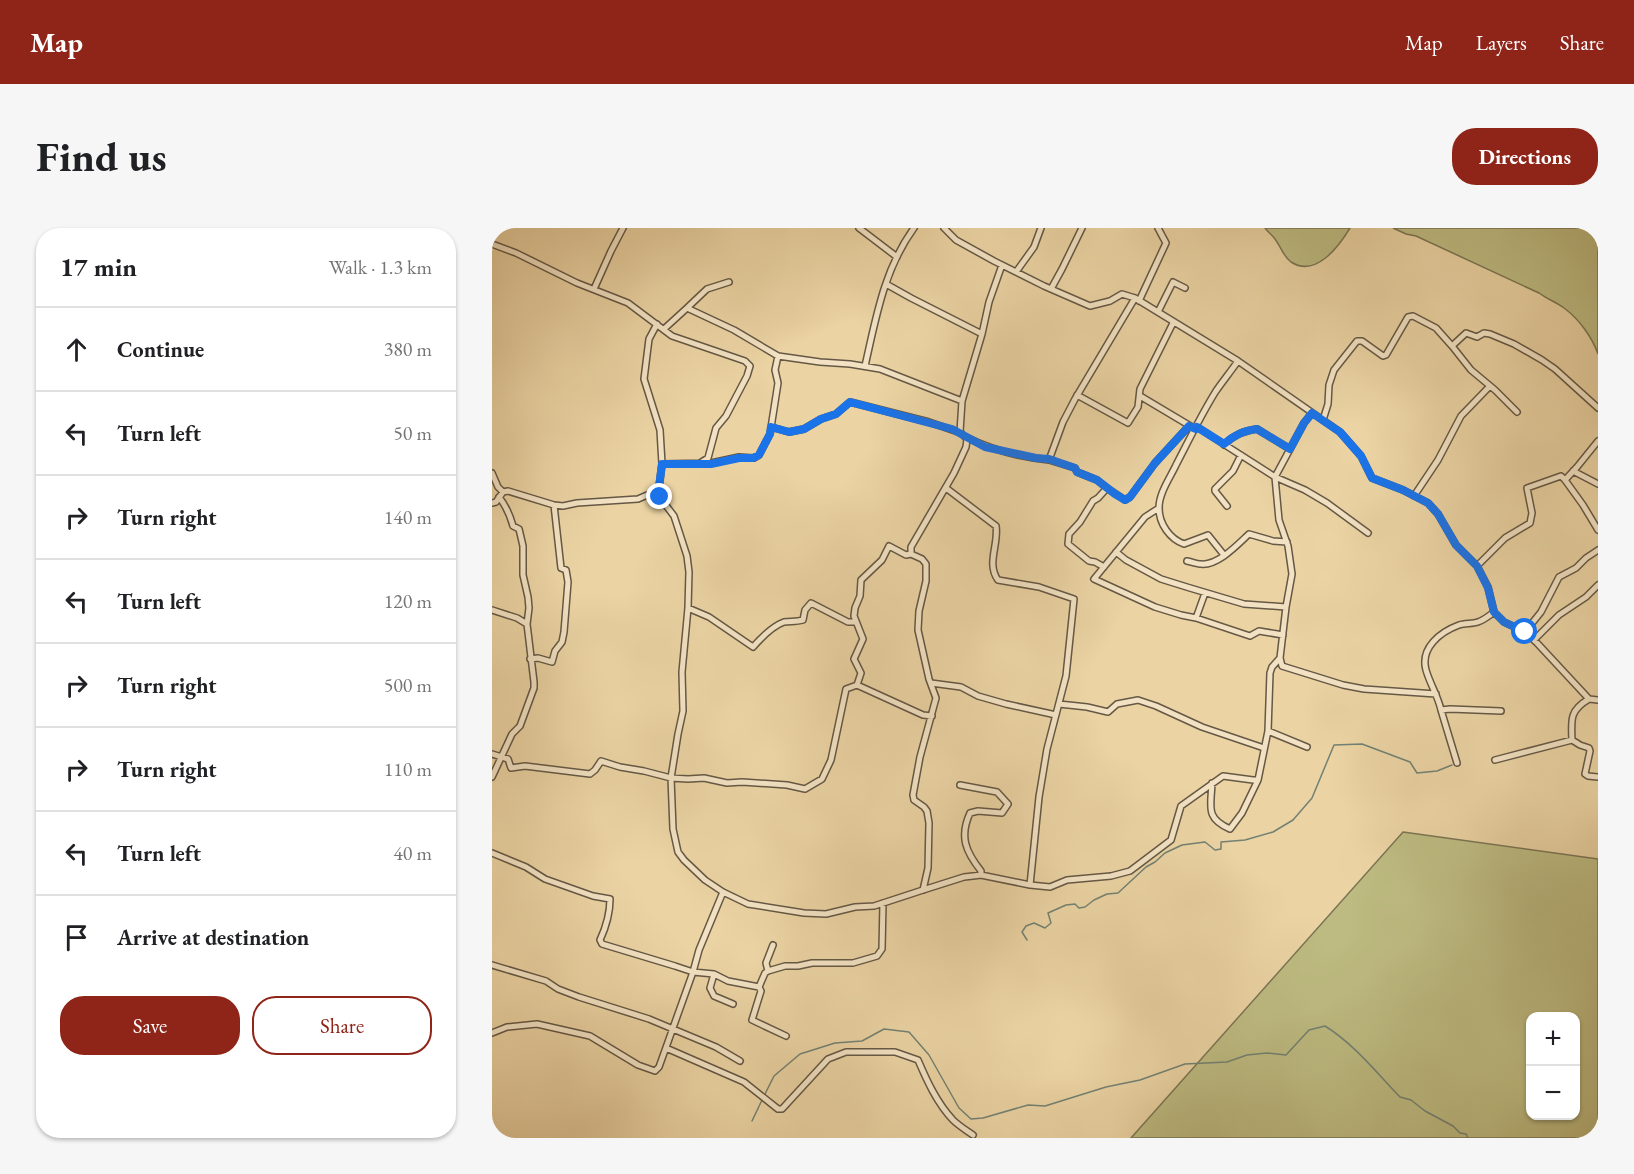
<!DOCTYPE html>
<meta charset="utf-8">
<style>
body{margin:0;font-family:"EB Garamond",serif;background:#f6f6f6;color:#202124}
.controls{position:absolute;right:18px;bottom:18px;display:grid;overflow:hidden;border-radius:12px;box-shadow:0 2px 4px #0004}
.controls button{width:54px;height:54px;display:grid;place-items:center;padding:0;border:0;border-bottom:2px solid #e0e0e0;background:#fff;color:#202124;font:30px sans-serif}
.stop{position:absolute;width:18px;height:18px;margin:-14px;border:4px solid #1a73e8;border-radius:50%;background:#fff}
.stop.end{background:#1a73e8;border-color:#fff;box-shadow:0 2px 6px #0008}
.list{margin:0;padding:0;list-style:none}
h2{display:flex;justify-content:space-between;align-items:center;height:78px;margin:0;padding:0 24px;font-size:26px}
h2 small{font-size:20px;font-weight:400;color:#757577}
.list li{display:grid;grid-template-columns:39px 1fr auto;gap:18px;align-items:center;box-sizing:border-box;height:84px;padding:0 24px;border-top:2px solid #e0e0e0}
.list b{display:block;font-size:22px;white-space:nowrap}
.list em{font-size:20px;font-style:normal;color:#757577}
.actions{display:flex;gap:12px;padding:18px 24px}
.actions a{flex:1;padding:14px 0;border:2px solid #8f2418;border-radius:24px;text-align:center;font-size:21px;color:#8f2418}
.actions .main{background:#8f2418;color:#fff}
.icon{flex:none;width:33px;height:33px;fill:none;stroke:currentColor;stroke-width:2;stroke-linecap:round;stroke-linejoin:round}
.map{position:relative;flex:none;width:1106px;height:910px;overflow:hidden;border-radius:24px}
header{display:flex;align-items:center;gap:36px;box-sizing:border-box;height:84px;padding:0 30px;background:#8f2418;color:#fff}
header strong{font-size:28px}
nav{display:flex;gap:33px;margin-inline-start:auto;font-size:21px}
.intro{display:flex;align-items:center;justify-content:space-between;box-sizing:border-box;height:144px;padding:0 36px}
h1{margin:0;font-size:42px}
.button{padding:15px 27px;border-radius:24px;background:#8f2418;color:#fff;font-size:21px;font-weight:700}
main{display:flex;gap:36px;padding:0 36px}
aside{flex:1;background:#fff;border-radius:24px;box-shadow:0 2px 4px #0004}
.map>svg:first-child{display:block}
.green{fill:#bdbb81;stroke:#7a7554;stroke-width:1.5;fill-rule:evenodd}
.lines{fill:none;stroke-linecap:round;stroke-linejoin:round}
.stream{stroke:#728173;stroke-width:1.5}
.minor-casing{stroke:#655845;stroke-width:8}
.highway-casing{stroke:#382f26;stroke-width:11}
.minor{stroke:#f2e2c3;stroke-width:5}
.highway{stroke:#ebd3a3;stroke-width:8}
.route{stroke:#1a73e8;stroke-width:8}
</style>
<header>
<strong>Map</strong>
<nav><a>Map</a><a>Layers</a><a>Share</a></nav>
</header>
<div class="intro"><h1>Find us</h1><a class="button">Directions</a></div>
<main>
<aside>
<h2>17 min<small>Walk · 1.3 km</small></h2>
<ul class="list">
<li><svg class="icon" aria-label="ahead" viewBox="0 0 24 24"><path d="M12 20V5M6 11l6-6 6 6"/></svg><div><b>Continue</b></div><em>380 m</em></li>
<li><svg class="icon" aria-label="left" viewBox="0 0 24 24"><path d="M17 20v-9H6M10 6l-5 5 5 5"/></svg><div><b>Turn left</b></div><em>50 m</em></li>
<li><svg class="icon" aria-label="right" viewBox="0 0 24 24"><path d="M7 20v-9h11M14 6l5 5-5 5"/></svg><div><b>Turn right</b></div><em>140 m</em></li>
<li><svg class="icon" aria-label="left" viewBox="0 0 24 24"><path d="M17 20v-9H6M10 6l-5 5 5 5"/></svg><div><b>Turn left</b></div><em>120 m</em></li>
<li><svg class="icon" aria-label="right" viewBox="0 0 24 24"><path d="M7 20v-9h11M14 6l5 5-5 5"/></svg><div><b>Turn right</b></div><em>500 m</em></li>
<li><svg class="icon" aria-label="right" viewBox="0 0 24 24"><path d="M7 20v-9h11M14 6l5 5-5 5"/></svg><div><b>Turn right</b></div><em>110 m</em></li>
<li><svg class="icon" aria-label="left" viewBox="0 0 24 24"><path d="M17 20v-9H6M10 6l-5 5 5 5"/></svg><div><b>Turn left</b></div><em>40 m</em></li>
<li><svg class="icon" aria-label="arrive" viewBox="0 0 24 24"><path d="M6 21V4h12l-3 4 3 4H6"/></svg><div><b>Arrive at destination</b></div></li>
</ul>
<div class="actions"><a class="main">Save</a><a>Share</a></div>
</aside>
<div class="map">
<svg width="1106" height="910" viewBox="0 0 1106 910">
<rect width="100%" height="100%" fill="#ebd3a3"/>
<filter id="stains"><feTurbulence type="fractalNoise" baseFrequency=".00333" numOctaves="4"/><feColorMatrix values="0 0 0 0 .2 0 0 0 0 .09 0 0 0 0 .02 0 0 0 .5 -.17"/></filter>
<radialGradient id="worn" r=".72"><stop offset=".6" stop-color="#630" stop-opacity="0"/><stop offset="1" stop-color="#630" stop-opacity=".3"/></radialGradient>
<path class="green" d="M773,0H858C847,18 824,50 799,34C791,28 789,19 783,11C780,7 776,4 773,0Z
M901,0H1106V126C1100,109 1087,91 1072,80C1064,74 1055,71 1047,65L924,8L914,6Z
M911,604L1106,631V910H639ZM1038,788H1084V888H1038Z"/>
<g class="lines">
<path class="stream" d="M535,712L530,704L534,698L542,695L553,700L559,695L556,685L574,677L583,676L587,680L593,679L602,672L615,666L626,665L654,639L663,634L673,625L690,617L713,614L723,622L729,621V614L753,612L781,604L801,592L820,570L842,517L870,516L918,534L925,545L945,543L960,537
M272,868L282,848L308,826L343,815L370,813L392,801L417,804L437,827L467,880L479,891L491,890L536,877L553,878L614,859L648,852L693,836L735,834L755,827L775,825L794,827L817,802L833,798C862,816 884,844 908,869L919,872L933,883L961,898L968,905L974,906L976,910
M260,893L270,872"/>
<defs>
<path id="minor" d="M367,0L405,29
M452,0L464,12L502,33L552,58L598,78L618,73L630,66L643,70L746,133L848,204L869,228L880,250L911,262L936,275L946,286L964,317L985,338L996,359L1002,384L1012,394L1033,404L1045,415L1097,471L1106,472
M0,16L24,25L85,55L136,75L180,108L253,133L258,138L255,148L234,188L224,200L216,230L208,235
M524,44L542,19L549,0
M394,56L419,70L490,106
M102,61L119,23L131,0
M559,61L570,41L590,0
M647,73L674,15L666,0
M195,80L215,61L237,54
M666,84L681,54L693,60
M165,96L157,111L152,151L168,202L170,236L166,267
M172,101L195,80L242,102L286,128L328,134L358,136L388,141L470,173L468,204L475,211L474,219L462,245L419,319V326L430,331L434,336V353L427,383L426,402L437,451L444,470L428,529L421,567L422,572L432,579L435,583L437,595L436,640L431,662
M960,118L979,142L1003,162L1025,184
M373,138C384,90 392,41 422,0
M585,167L636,195L646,179L648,161L681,95
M648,168L700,199
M470,173L490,106L497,74L510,37
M831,192L836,176L837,157L842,142L865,113H870L891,128L894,127L916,89L921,88L944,100L960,118L974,105L985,109L992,105L998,106L1022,116L1050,132L1063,141L1106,180
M279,199L297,204L312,201L329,191L344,186L358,174L437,194L469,205
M705,199L783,249L813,262L835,275L876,305
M474,209C500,222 528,229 557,232L571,194L583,171L643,70
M1106,213L1085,239L1073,252L1091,277L1106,302
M732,217C742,207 751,203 765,201L798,221
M557,232L583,240L585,244L605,252L615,260
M170,236L219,235L247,229L262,230L267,227L278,206L286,155L283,142L286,128
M1081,243L1106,256
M0,245L6,259L11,264
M454,260L504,298C507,316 494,336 506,352L547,359L582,371L574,448L555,521L547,569L538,657
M922,268L946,232L969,188L998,158
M7,269C14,278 18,287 21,298L27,301L31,318V347L36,369L37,380L35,396
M0,275L4,274L11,264L16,263L62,277L71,278L85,275L146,271L160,265L166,267L182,288L195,328L197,344L196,380L190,444L191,483L186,506L179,550L181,601L186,624L192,632L213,652L231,664L256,676L312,685L334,686L363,679L382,678L431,662L472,649L481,648L489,647L538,657L558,659L575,652L619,648L638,643L679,612L689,578L731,548L761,552H766L776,503L778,445L780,439L788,430L794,379L800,346L796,318L787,292L783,249L812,195L820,185
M735,278L723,263V261L741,243L749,227
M667,280L653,289L602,351L663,379L689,387L704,390L758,408L767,403L791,407
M624,324L634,332L669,351L698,360L752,376L794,379
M419,326L414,327L397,318L390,332L369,352L368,368L363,380L362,388L371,411L362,431L369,445L365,457L431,487L440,488
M732,327L716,307L692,316C678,311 667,296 667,280C667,265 678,250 684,237C697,212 709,187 724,163C731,153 739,143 746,133
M695,333C700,334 705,336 709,336C726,338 746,316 757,306L781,313L795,314
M985,338L1013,310L1038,295L1040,285L1035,260L1069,248L1073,252
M612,339L603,334L597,333L576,316L577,306L588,294L601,273L606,270L615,260L633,272L638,269L663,235L697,198
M196,380L217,389L261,419C269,410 280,398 292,394C298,393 304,394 311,392L313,382L319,375L356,394H363
M0,382L25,390L35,396L42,454V460L28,498L20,506L0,549
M1002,384C997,388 992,392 986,394C980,396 973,395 967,397C948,404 928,420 934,442C938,456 946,468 949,482L958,481L1009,483
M704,390L713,365
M1033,404L1049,384L1067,349L1084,340L1094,330L1106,322
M1042,412L1067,387L1094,369L1106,357
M788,430L790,438L851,457L872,461L944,466
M38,431L46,430L60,434L63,423L70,414L72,404L76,354L74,342L69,340L62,277
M439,455L469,459L486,468L514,476L564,487
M567,476L595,479L616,484L625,476L646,472L664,478L710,499L772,520
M949,482L965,535
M776,503L815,519
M1080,512L1088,517L1097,520L1098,523L1093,546L1096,548L1106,549
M0,526L16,531L19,540L33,538L98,546L103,542L109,533L128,539L152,543L179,550L196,551L212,550L235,555L250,554L295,557L313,561L330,551L339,532L354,461L365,457
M1003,532L1080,512C1079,491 1078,482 1097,471
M720,555C719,579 713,590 738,601L750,585L766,552
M468,557L505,564L516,576L510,585L486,583L478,585C467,609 474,624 489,643V647
M0,625L34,639L53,651L101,668L118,671C118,685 114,699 108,712L110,716L183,738L201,744L222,746L236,753L267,759L273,745L276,743L293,738H306L320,735H361L385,728L390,721L391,675
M0,737L54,753L66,761L87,769L157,791L224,819L248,833
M276,743L274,735L281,717
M222,746L218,760L222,768L241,776
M267,759L269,763L260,792L294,808
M0,805L15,799L45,796L98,808L146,837L163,843L167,839L201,744L207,722L231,664
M174,820L252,854L286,881H290L336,831L354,824H403L426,832C435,853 445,875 461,892C467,898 474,902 481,907"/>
<path id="highway" d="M0,906V910"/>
</defs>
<use href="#minor" class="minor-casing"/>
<use href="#highway" class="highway-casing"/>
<use href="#minor" class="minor"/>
<use href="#highway" class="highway"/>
</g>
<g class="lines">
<path class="route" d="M168,269L166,267L170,236H219L247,230H261L267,227L278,206L279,199L297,204L312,201L329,191L344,186L358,174L460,201L493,219L544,230L557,231L583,240L585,244L605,252L623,266L633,272L638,269L663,235L697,198L704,201L705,199L732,216C742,207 751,203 765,201L798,221L812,195L820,185L848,204L869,228L880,250L911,262L936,275L946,286L964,317L985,338L996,360L1002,384L1012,394L1033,404"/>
</g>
<rect width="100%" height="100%" filter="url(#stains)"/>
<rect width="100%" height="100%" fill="url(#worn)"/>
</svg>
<div class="controls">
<button>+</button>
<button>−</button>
</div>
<div class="stop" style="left:1033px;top:404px"></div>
<div class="stop end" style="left:168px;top:269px"></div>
</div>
</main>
